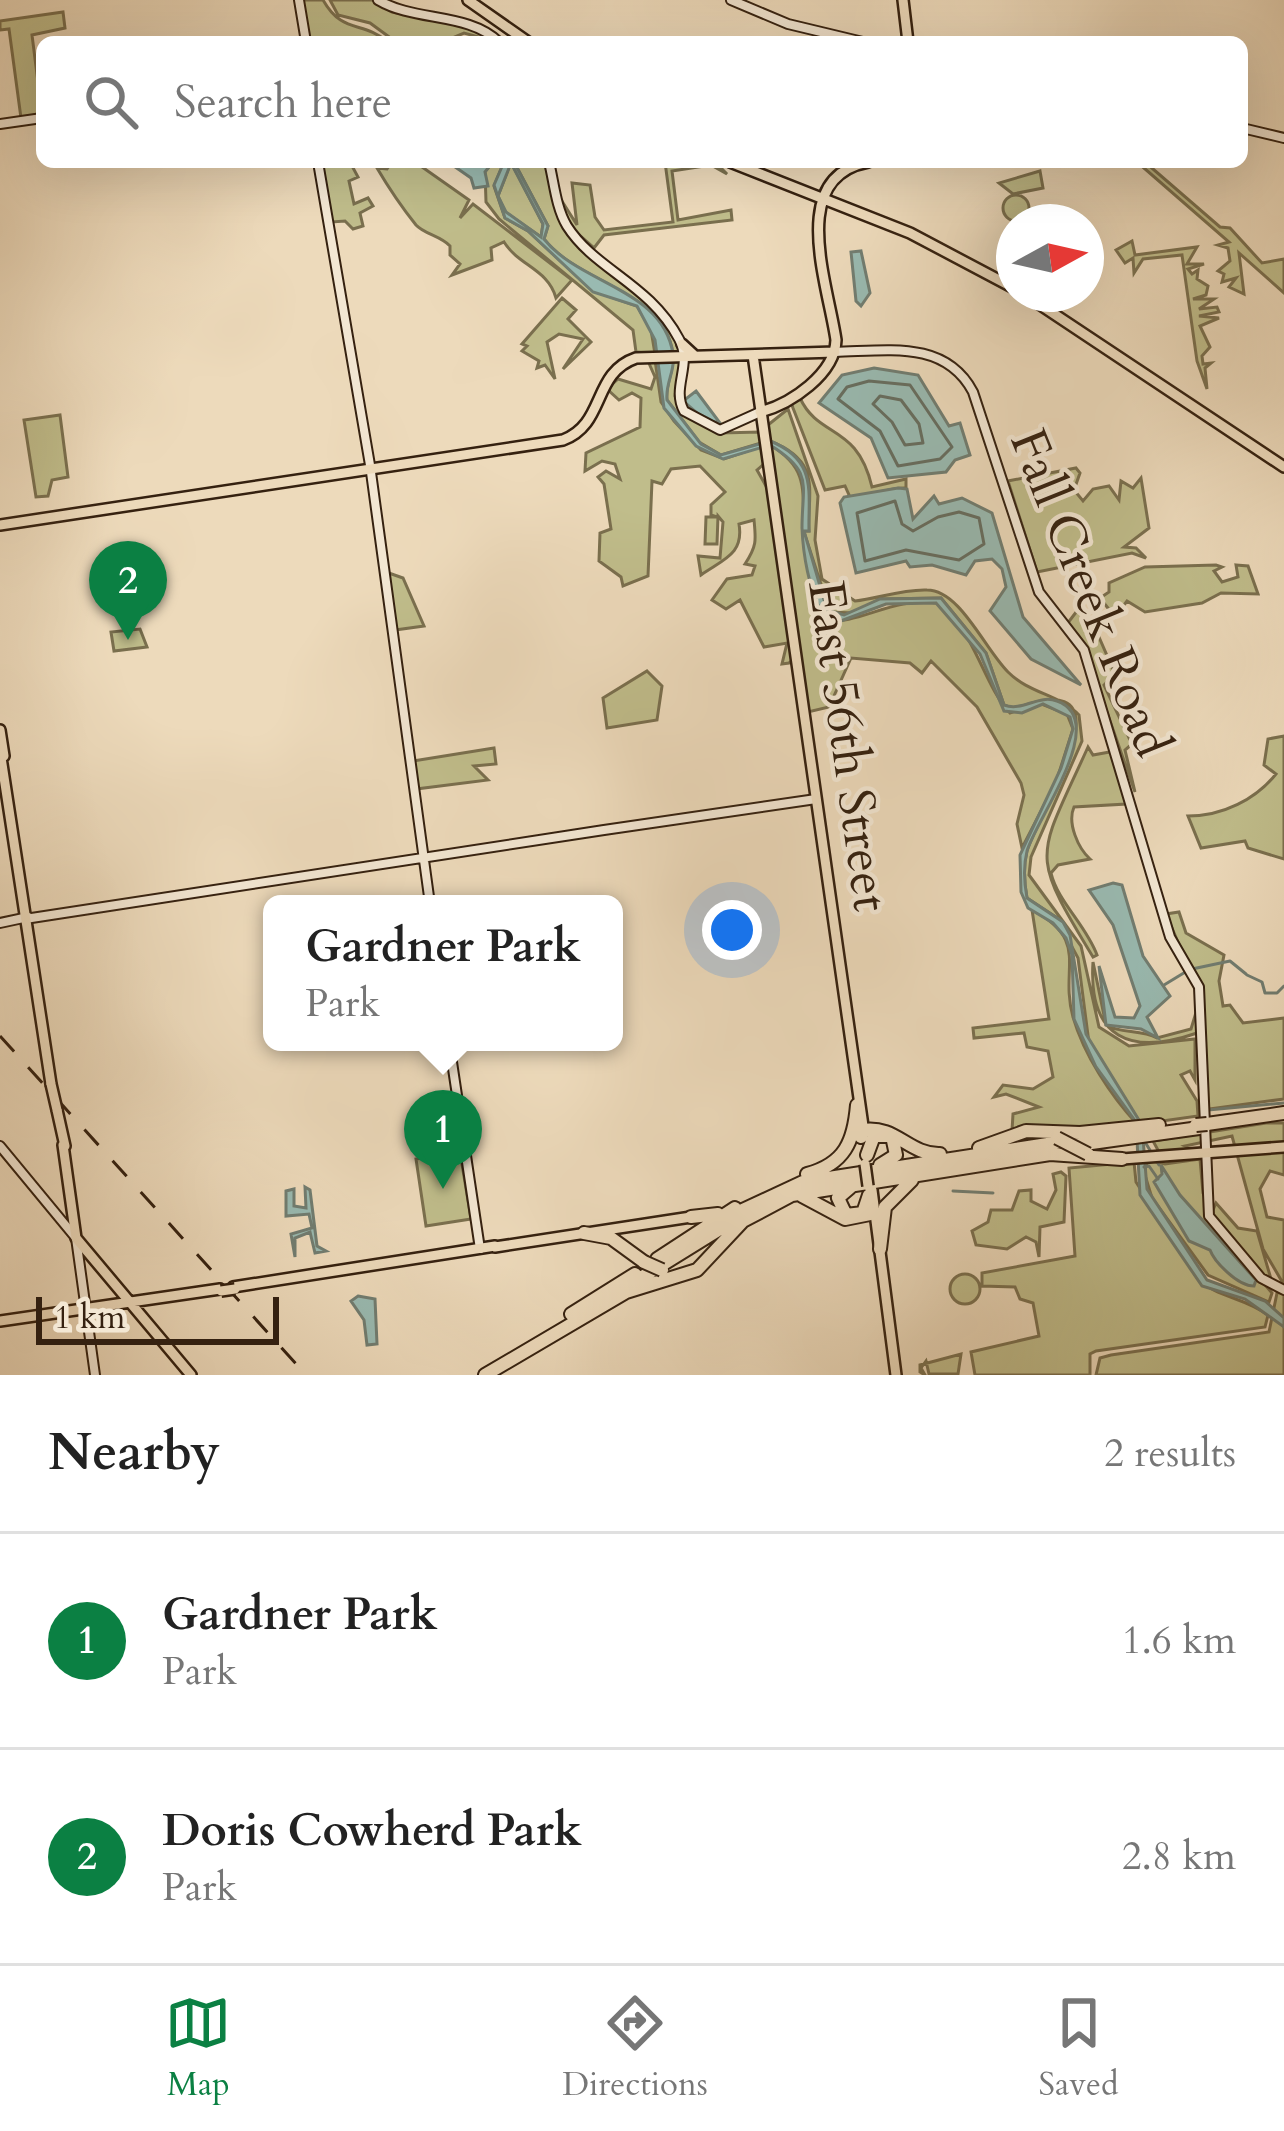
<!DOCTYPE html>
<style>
body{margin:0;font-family:Cardo,serif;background:#f6f6f6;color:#222}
.compass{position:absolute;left:996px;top:204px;width:108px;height:108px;border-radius:50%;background:#fff;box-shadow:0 12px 48px #0002;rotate:82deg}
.scale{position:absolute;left:36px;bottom:30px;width:243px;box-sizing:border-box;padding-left:12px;border:6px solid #352110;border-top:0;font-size:33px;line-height:42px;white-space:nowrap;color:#352110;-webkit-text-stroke:9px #f3e7d3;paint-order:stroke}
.you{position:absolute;left:732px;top:930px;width:42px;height:42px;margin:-30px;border:9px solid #fff;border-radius:50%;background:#1a73e8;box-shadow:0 0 0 18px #1a73e833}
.badge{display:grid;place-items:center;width:78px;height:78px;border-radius:50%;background:#0b8043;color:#fff;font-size:39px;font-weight:700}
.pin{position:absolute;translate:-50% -99px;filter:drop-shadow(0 3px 6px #0008)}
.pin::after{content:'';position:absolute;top:63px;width:42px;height:36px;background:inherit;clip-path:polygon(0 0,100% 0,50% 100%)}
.popup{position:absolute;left:263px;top:895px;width:360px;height:156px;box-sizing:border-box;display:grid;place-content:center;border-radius:18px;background:#fff;filter:drop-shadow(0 3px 9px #0005);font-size:39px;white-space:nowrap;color:#767676}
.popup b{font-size:45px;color:#222}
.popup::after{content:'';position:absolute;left:50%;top:100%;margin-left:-24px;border:24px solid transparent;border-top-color:#fff}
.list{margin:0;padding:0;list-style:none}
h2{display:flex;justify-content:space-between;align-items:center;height:156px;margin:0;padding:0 48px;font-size:51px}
h2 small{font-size:39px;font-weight:400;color:#767676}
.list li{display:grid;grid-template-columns:78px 1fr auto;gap:36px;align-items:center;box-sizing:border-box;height:216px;padding:0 48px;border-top:3px solid #e0e0e0}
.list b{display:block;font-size:45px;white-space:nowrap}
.list p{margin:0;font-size:39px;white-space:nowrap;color:#767676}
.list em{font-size:39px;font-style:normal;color:#767676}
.icon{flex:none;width:66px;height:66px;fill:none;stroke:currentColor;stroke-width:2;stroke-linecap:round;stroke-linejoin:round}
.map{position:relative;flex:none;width:1284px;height:1375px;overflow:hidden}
.search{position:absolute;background:#fff;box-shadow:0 12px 48px #0002;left:36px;right:36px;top:36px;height:132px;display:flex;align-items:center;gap:30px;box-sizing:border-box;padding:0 42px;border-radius:18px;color:#767676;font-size:45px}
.sheet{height:588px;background:#fff}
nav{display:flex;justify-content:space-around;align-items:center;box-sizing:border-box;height:168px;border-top:3px solid #e0e0e0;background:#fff;font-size:33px;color:#767676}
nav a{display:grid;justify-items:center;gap:6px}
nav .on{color:#0b8043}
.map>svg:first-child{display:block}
.green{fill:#c0bd8b;stroke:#7a6f4e;stroke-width:3}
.water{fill:#99bab1;stroke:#717d71;stroke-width:3;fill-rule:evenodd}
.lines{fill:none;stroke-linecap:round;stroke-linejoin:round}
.shore{stroke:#676e60;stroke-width:3}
.stream{stroke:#717d71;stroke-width:3}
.secondary-casing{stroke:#352110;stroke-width:12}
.primary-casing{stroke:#352110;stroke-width:14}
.motorway-casing{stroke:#352110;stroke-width:16}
.secondary{stroke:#f3e7d3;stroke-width:8}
.primary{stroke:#eddabb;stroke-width:9}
.motorway{stroke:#eddabb;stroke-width:12}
.rail{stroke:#352110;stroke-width:3;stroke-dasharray:21 21;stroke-linecap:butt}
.primary-bridge-casing{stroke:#352110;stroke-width:14;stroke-linecap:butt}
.motorway-bridge-casing{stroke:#352110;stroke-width:16;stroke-linecap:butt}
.primary-bridge{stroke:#eddabb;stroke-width:9}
.motorway-bridge{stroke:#eddabb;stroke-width:12}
.labels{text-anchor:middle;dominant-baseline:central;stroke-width:9;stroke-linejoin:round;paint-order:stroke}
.street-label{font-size:51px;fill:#352110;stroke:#f3e7d3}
</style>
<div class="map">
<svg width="1284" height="1375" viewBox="0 0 1284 1375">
<rect width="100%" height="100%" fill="#eddabb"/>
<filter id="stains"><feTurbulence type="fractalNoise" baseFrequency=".00167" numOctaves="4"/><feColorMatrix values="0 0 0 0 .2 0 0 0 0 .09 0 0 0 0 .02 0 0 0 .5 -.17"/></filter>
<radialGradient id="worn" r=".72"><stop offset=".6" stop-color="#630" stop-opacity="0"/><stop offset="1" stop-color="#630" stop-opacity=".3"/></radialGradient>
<path class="green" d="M302,0H323C343,35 362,20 388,42H308Z
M330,0H372L392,12L475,28L497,42L464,33L443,42H396L370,23L338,15Z
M63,12L65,28L32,35L42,114L21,118L9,29L0,30V21Z
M320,162H365L352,166L358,177L349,181L354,204L368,198L373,206L360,213L363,226L353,229L345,221L332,222Z
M392,162H415L469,200L460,218L473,204L572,280L556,298C548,269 519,266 504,242L491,248L492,260L452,275L460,264L450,255V246C441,236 424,234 416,225C404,210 387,185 377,168L387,169Z
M493,162H504L494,186L505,218L528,231L593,291L637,306L651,330L655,354L636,352L633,330L499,219L486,202L485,171Z
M511,162L543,224L541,237L505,212L498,196Z
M514,162H548L566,227L658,306L682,351L675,396L683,415L720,433L760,432L761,443L721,455L699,442L667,400C665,383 675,370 673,354C665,291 579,284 544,239L548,226Z
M665,162H715L727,174L711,165L672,171L678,220L731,210L732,220L604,235L594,248L570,227L560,198L577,225L572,183L590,185L595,217L604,230L673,222Z
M1137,162H1145L1220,227L1230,228L1262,263L1284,259V293L1239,253L1244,294L1229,287L1236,278L1222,282L1224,274L1218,271L1230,261L1228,248L1218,245L1229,242Z
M1040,171L1043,188L1013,194L999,183Z
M1003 208a13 13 0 1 1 26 0a13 13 0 1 1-26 0Z
M1132,241L1135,255L1197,247L1187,264H1204L1188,269L1192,274L1198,270L1197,279L1208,286L1206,295L1193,299H1214L1199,309L1217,307L1219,312L1199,316L1219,318L1200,326L1210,347L1202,356L1203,364L1211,363L1205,368L1207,389L1197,361L1182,255L1143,259L1134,273L1133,258L1125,263L1116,250Z
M562,298L576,310L568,319L591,342L563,369L583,339L559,334L547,342L555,379L545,365L537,368L539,361L522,351L527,346L522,344Z
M655,360L661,402L674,421L701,450L724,459L762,446L765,463L757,470L771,495L794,659L789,663L782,664L787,643L764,647L740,600L726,609L712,600L727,579L752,575L755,566L745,564C757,546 756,540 754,520L739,524C744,554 724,559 701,575L698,556L720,558L723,522L718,516L717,544H705L706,517H717L711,515V505L725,492L700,466L671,469L662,484L652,481L648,576L623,586L621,577L599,561L600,533L611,529L604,484L598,477L606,471L620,479L615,464L602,461L585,471L586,453L640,427L641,398L632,393L619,400L607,389L618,379L651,389L655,377L648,361Z
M800,398C819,439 857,423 872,487L906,479V488C884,487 870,499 850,497L845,486L825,490L793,408L791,402Z
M788,409L818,496L815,540L822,579L855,601C877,599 901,589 927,590C960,590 984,648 1008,672C1030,694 1059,694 1079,715L1082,741L1031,857L1029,875L1081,946L1099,1027L1129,1046L1195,1039V1080L1190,1071L1181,1075L1197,1101L1198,1116L1141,1124L1089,1043L1078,958L1056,917L1027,898C1024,882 1023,867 1027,851C1037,815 1140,661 1014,709L1004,705L986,653L941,598L880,599L853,613L830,612L804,532L814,594L828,619C855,627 893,596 936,603C973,624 983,685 1010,713L1039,703L1067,714L1073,729L1056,782L1022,848L1017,824L1024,795L1021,783L977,707L931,661L922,673L910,663L851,658L829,707L808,712L770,445C809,468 803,491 803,531H809C807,492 823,462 770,441L768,425Z
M60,415L68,477L52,480L48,496L36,497L24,420Z
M1076,468L1080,473L1074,490L1083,501L1093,489L1109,486L1119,500L1121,481L1133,488L1141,478L1149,528L1124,547L1136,548L1146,558L1132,553L1037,572L1008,481Z
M1236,565L1248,566L1258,594L1221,593L1202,603L1145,612L1127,601L1115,617L1100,598L1109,592V583L1145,567L1216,565L1222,567L1214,571L1222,582L1238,577Z
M386,572L403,578L424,626L395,630Z
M1080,607L1092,621L1115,674L1104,685L1132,744L1125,750L1135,792L1084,647L1067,624Z
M140,629L147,647L114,651L111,632Z
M647,671L662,686L657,720L607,728L603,698Z
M1284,736V859L1248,848L1245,841L1201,848L1188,816C1223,816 1256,799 1276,774L1264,765L1268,739Z
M1088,747L1093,755L1115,751L1126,804L1074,807C1067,823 1078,848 1090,859L1058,865L1051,873C1058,902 1086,925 1097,955L1093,957C1028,850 1037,860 1088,747Z
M494,748L496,764L474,766L488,780L416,789L413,761Z
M1032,910C1091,941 1059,967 1073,1017C1084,1055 1111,1096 1137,1124L1012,1131L1013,1114L1039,1107L1006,1094L994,1097L1003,1085L1033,1089L1053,1077L1048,1051L1027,1047L1024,1033L974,1038L973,1028L1049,1019Z
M1179,912L1186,933L1224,955L1219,981L1223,1006L1230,1005L1243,1023L1284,1018V1099L1202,1110L1197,1033C1131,1056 1088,1039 1093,962L1106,1025C1120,1034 1141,1029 1157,1038L1191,1029L1201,996L1166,914Z
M1266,1123H1284V1175L1270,1171L1260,1189L1267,1217L1284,1220V1285L1263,1249L1232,1136L1185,1146L1194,1150L1159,1152L1153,1141Z
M460,1152L471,1219L426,1226L416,1159Z
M1200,1159L1203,1193L1213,1210L1216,1203L1238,1228L1257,1231L1271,1279L1266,1286L1272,1293L1269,1302L1208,1275L1152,1198L1144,1172L1148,1160L1165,1164Z
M1134,1162L1136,1182L1198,1279C1216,1297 1246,1298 1268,1315L1265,1327L1096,1351L1090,1354V1375H975L971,1352L1039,1336L1033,1303L1020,1299L1015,1287L982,1286V1273L1075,1256L1069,1168Z
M1061,1172L1066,1176L1064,1222L1040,1227L1039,1257L1036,1242L1026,1237L1007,1249L976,1245L972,1231L988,1222L991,1210H1012L1019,1191L1031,1190V1201L1047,1209L1056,1190L1053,1174Z
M950 1289a15 15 0 1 1 30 0a15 15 0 1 1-30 0Z
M1284,1292V1375H1096L1100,1358L1111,1355L1269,1332L1277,1293Z
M961,1354L958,1374H929L926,1361L921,1368L925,1375L920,1372V1365Z"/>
<path class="water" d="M448,162H493L485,172L488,186L474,188L471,178Z
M504,162H514L548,226L544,239C580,285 663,288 673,354C676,370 665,383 667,400L701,444L721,455L770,441C818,460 808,493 809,531H804L827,610L844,615L880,599L941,598L986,653L1004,705C1023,712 1038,694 1057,701C1111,720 1036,819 1027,851C1023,867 1024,882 1027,898L1063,922L1070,935L1086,1034L1142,1125L1147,1189L1207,1280L1265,1301L1284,1318V1327L1245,1299L1202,1286L1140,1195L1136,1122L1096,1067L1074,1019L1072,955L1066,938L1053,923L1028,908L1021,892L1020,855L1061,768L1073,729L1070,717L1043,704L1022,713L1004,711L980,654L936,603L886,604L838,622L822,613C809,590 803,554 802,528C802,484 814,472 770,445L723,459L696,446L664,408L655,340L637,306L593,292L528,231L505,218L494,185ZM511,163L543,224L541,237L506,212L498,196Z
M861,251L870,293L861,306L856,301L851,252Z
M874,368L918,375L949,426L960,423L970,455L955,460L946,472L888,478L871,438L819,403L842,375Z
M696,391L720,423L705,420L683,401Z
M898,488L907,489L913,519L934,496L939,504L962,498L992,513L1023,617L1081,685L1031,659L990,611L1006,587L1002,569L992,559L975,561L966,575L932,565L910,567L906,561L856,573L840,503L844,497Z
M1113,883L1122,885L1143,956L1170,996L1147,1017L1158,1038L1141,1029L1106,1025L1099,966L1115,1017L1134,1018L1140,1006L1113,925L1089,890Z
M1161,1165L1180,1195L1256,1280L1254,1286C1237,1286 1214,1261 1210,1250L1189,1241L1154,1182L1162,1174Z
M305,1187L310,1190L317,1246L326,1251L315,1253L310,1232L295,1238V1257L291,1234L312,1228L309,1214L286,1216V1191L294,1189V1206L306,1208Z
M358,1296L375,1299L377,1344L367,1345L364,1320L351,1301Z"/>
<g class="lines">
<path class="shore" d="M869,381L910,385L952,447L940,459L898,466L880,431L838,399L847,387Z
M880,396L901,400L919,424L923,443L905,445L892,422L873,404Z
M895,501L902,524L913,531L938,517L959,512L979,518L984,544L959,560L906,550L865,561L857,513Z"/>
<path class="stream" d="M1192,969L1230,961L1246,974
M1247,975L1262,982L1265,993H1277L1284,986
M1164,985L1187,971
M1208,1110L1284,1103
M1145,1142L1159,1165
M1144,1167L1149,1166L1158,1179
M953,1191L993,1193"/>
<defs>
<path id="secondary" d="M299,0L306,42
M378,0C415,22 468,12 499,42
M731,0L788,24L863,42
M0,124L42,118
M1242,128L1284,138
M318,162L370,465L430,904
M549,162C554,182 556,208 567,226C595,270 649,283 679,339C693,365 671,387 684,411L720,430L760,412
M835,352C886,351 945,339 973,392L1039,592L1084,650L1170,937L1199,987L1209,1216L1261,1278L1284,1290
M604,830L816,799
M25,919L604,830
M0,923L28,917
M449,1042L480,1249
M0,1146L76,1238L95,1375"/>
<path id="primary" d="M468,0L528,42
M903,0L908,42
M730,162L910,233L1014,288
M1024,294L1284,467
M682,344L695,356
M753,355L864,1133
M760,412C791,404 835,374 836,340C828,284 787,177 868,162
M0,525L563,440C606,424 592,373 636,358L835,352
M0,730L4,756
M0,751L51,1084
M57,1110L65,1146
M63,1145L76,1238L191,1375
M1122,1159L1284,1147
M872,1190L896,1375
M495,1247L691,1217
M233,1287L495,1246
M0,1321L220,1289"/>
<path id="motorway" d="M1207,1124L1284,1113
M861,1137L863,1130C896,1125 909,1155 940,1154
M1070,1146L1199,1128
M979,1148L1026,1131L1080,1133L1159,1125
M867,1155L874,1136H892L896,1155L880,1165
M807,1174C845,1164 854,1141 857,1105
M852,1186L838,1198L846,1215L863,1213L869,1195
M802,1196L845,1219L875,1213
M732,1215L803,1182L1067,1141
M691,1217L718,1214
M584,1233L611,1238L644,1262
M880,1249L885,1207L912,1180
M657,1259L735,1208
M631,1284L741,1216
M571,1314L635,1274
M485,1375L626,1292L697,1270L743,1221L792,1195L1050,1154L1122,1159"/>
</defs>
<use href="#secondary" class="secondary-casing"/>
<use href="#primary" class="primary-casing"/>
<use href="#motorway" class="motorway-casing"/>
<use href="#secondary" class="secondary"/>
<use href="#primary" class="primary"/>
<use href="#motorway" class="motorway"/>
<path class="rail" d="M0,1036L306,1375"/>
<defs>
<path id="primary-bridge" d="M51,1084L57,1110
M865,1164L868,1186
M221,1291L235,1289"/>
<path id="motorway-bridge" d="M1196,1125L1207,1124
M1057,1138L1088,1154
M644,1262L662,1270"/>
</defs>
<use href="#primary-bridge" class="primary-bridge-casing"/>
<use href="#motorway-bridge" class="motorway-bridge-casing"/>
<use href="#primary-bridge" class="primary-bridge"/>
<use href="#motorway-bridge" class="motorway-bridge"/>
</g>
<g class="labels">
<g class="street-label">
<text transform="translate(1090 593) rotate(68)">Fall Creek Road</text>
<text transform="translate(848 746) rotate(82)">East 56th Street</text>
</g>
</g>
<rect width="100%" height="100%" filter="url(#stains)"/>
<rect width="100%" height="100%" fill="url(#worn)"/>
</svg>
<svg class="compass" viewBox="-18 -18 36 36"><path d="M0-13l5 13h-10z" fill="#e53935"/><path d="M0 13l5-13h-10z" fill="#767676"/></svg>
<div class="scale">1 km</div>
<div class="you"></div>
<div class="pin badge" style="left:443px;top:1189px">1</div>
<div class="popup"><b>Gardner Park</b>Park</div>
<div class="pin badge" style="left:128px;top:640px">2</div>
<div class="search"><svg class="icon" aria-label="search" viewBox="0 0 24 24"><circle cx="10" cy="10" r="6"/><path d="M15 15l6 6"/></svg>Search here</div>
</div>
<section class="sheet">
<h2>Nearby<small>2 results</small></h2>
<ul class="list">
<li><span class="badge">1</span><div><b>Gardner Park</b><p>Park</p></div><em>1.6 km</em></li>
<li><span class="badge">2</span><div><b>Doris Cowherd Park</b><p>Park</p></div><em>2.8 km</em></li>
</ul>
</section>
<nav>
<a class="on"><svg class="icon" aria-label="map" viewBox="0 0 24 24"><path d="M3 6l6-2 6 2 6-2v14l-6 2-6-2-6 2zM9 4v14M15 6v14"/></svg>Map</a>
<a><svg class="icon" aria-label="directions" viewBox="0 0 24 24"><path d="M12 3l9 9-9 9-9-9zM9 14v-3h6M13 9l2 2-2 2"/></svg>Directions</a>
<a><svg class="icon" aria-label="saved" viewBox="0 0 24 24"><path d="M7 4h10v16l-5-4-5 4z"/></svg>Saved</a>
</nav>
